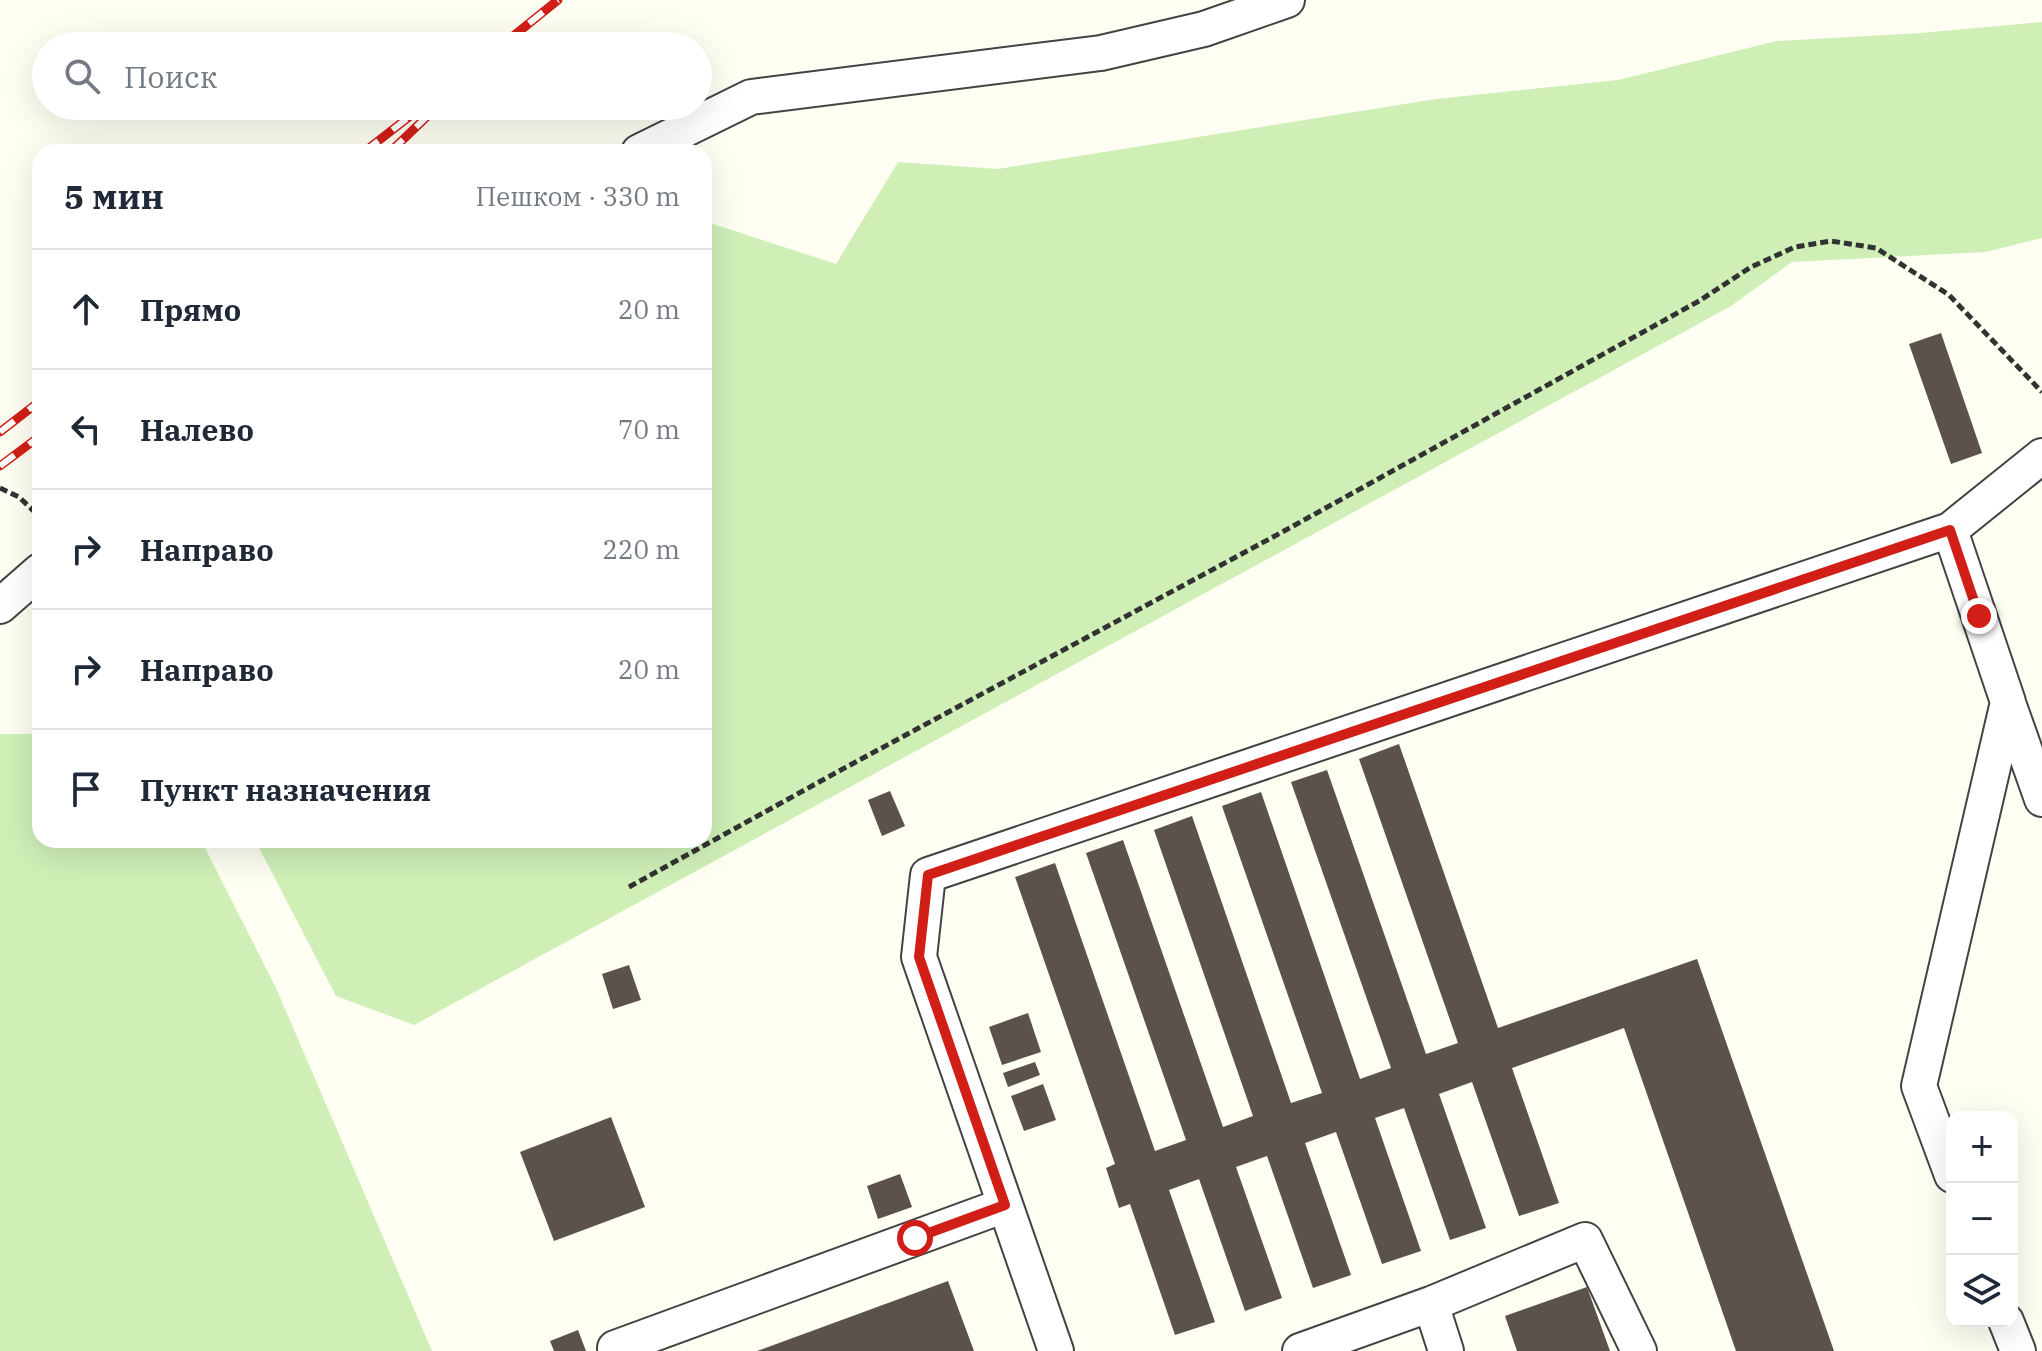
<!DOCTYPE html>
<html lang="ru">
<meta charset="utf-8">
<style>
body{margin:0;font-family:"IBM Plex Serif",serif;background:#f2f2f3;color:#1f2937}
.controls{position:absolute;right:24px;bottom:24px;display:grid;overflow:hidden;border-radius:16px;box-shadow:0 8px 32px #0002}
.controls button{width:72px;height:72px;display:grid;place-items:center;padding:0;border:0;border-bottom:2px solid #e0e1e3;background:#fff;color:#1f2937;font:40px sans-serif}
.stop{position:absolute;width:24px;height:24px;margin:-18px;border:6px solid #d11f17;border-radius:50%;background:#fff}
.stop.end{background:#d11f17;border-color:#fff;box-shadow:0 2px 8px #0008}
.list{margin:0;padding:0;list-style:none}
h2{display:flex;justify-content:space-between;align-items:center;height:104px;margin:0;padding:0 32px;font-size:34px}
h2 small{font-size:26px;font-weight:400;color:#747a83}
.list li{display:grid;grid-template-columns:52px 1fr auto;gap:24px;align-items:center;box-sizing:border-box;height:120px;padding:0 32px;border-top:2px solid #e0e1e3}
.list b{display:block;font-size:30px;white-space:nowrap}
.list em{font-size:26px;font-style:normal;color:#747a83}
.icon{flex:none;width:44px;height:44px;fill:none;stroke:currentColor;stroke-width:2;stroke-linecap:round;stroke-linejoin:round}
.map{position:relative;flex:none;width:2042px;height:1351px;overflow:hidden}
.search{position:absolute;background:#fff;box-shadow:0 8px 32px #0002;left:32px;top:32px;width:680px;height:88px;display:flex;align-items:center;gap:20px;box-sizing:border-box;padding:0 28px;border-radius:44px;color:#747a83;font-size:30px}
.panel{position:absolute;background:#fff;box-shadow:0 8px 32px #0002;left:32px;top:144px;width:680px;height:704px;border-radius:24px}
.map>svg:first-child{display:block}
.green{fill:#cfefb7}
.building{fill:#5a524b}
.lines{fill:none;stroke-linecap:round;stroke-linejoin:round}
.minor-casing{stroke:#434343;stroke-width:38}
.path{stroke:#323232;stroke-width:5;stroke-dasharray:8 4;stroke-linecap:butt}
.minor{stroke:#fff;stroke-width:34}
.rail-casing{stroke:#d11f17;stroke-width:9}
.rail{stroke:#fff;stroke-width:6;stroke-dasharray:18;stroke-linecap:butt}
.route{stroke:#d11f17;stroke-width:10}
</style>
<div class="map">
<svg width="2042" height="1351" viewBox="0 0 2042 1351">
<rect width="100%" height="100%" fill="#fffef3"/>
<path class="green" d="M2042,22V238L1986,252L1792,262L1731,306L414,1025L336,996L255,840H704V221L836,264L898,162L998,169L1436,99L1618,80L1777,41L1921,33Z
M0,734H40V840H201L276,988L432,1351H0Z"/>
<path class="building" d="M1941,333L1982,453L1951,464L1909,344Z
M1399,744L1498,1028L1697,959L1834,1351H1736L1624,1028L1512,1068L1559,1203L1519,1216L1472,1082L1439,1094L1486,1228L1450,1240L1404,1108L1375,1118L1421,1251L1382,1264L1336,1132L1305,1143L1351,1275L1313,1288L1267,1156L1236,1167L1282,1298L1245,1311L1199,1179L1169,1190L1215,1322L1175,1335L1130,1204L1119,1208L1106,1168L1115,1164L1015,877L1055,863L1155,1151L1186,1140L1086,853L1123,840L1223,1127L1253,1116L1154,830L1192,816L1291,1103L1322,1093L1222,806L1261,792L1360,1079L1391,1068L1291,782L1327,770L1426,1054L1458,1043L1359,759Z
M890,791L905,826L882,836L868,800Z
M629,965L641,1000L613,1009L602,974Z
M1028,1013L1041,1052L1002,1065L989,1027Z
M1035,1062L1040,1075L1008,1087L1003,1073Z
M1043,1084L1056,1120L1024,1131L1011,1096Z
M611,1117L645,1207L554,1241L520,1152Z
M900,1174L912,1207L878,1219L867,1186Z
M948,1281L974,1351H757Z
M1587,1287L1610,1351H1517L1505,1316Z
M578,1330L586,1351H554L550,1341Z"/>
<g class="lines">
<defs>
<path id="minor" d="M639,152L751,97L1101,53L1204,29L1287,0
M1950,530L2008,702L1919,1086L1952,1175
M0,606L40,571
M2008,703L2042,799
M1431,1304L1446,1351
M2006,1321L2018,1351
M615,1348L1005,1205
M1056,1351L919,957L928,875L1950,530L2042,456
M1300,1351L1431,1304L1585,1240L1639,1351"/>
</defs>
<use href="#minor" class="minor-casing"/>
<path class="path" d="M0,488L19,497L40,517
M629,887L839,771L1286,530L1699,301L1751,267L1795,247L1831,241L1876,248L1949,295L2042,392"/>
<use href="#minor" class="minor"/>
<defs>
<path id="rail" d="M501,46L558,0
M364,152L423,106
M390,152L438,106
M0,432L40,401
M0,466L40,436"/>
</defs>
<use href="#rail" class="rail-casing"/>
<use href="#rail" class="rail"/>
</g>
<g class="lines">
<path class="route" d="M915,1238L1005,1205L919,957L928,875L1950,530L1979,616"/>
</g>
</svg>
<div class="controls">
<button>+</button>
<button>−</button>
<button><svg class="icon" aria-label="layers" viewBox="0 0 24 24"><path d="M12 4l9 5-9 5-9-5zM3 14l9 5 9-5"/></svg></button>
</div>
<div class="stop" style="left:915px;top:1238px"></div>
<div class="stop end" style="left:1979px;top:616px"></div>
<div class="search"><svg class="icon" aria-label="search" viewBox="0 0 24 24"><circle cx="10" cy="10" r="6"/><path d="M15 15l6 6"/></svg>Поиск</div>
<section class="panel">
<h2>5 мин<small>Пешком · 330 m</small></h2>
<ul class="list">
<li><svg class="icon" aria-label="ahead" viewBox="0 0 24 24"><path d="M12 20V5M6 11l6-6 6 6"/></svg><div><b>Прямо</b></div><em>20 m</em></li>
<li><svg class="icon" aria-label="left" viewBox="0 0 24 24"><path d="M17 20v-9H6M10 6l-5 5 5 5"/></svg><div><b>Налево</b></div><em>70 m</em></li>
<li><svg class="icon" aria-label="right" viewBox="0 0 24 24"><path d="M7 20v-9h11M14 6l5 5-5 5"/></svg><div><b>Направо</b></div><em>220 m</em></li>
<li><svg class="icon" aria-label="right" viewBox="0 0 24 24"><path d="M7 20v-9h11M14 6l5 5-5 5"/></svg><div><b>Направо</b></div><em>20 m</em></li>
<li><svg class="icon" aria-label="arrive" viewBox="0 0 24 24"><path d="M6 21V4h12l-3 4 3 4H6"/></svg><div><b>Пункт назначения</b></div></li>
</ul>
</section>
</div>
